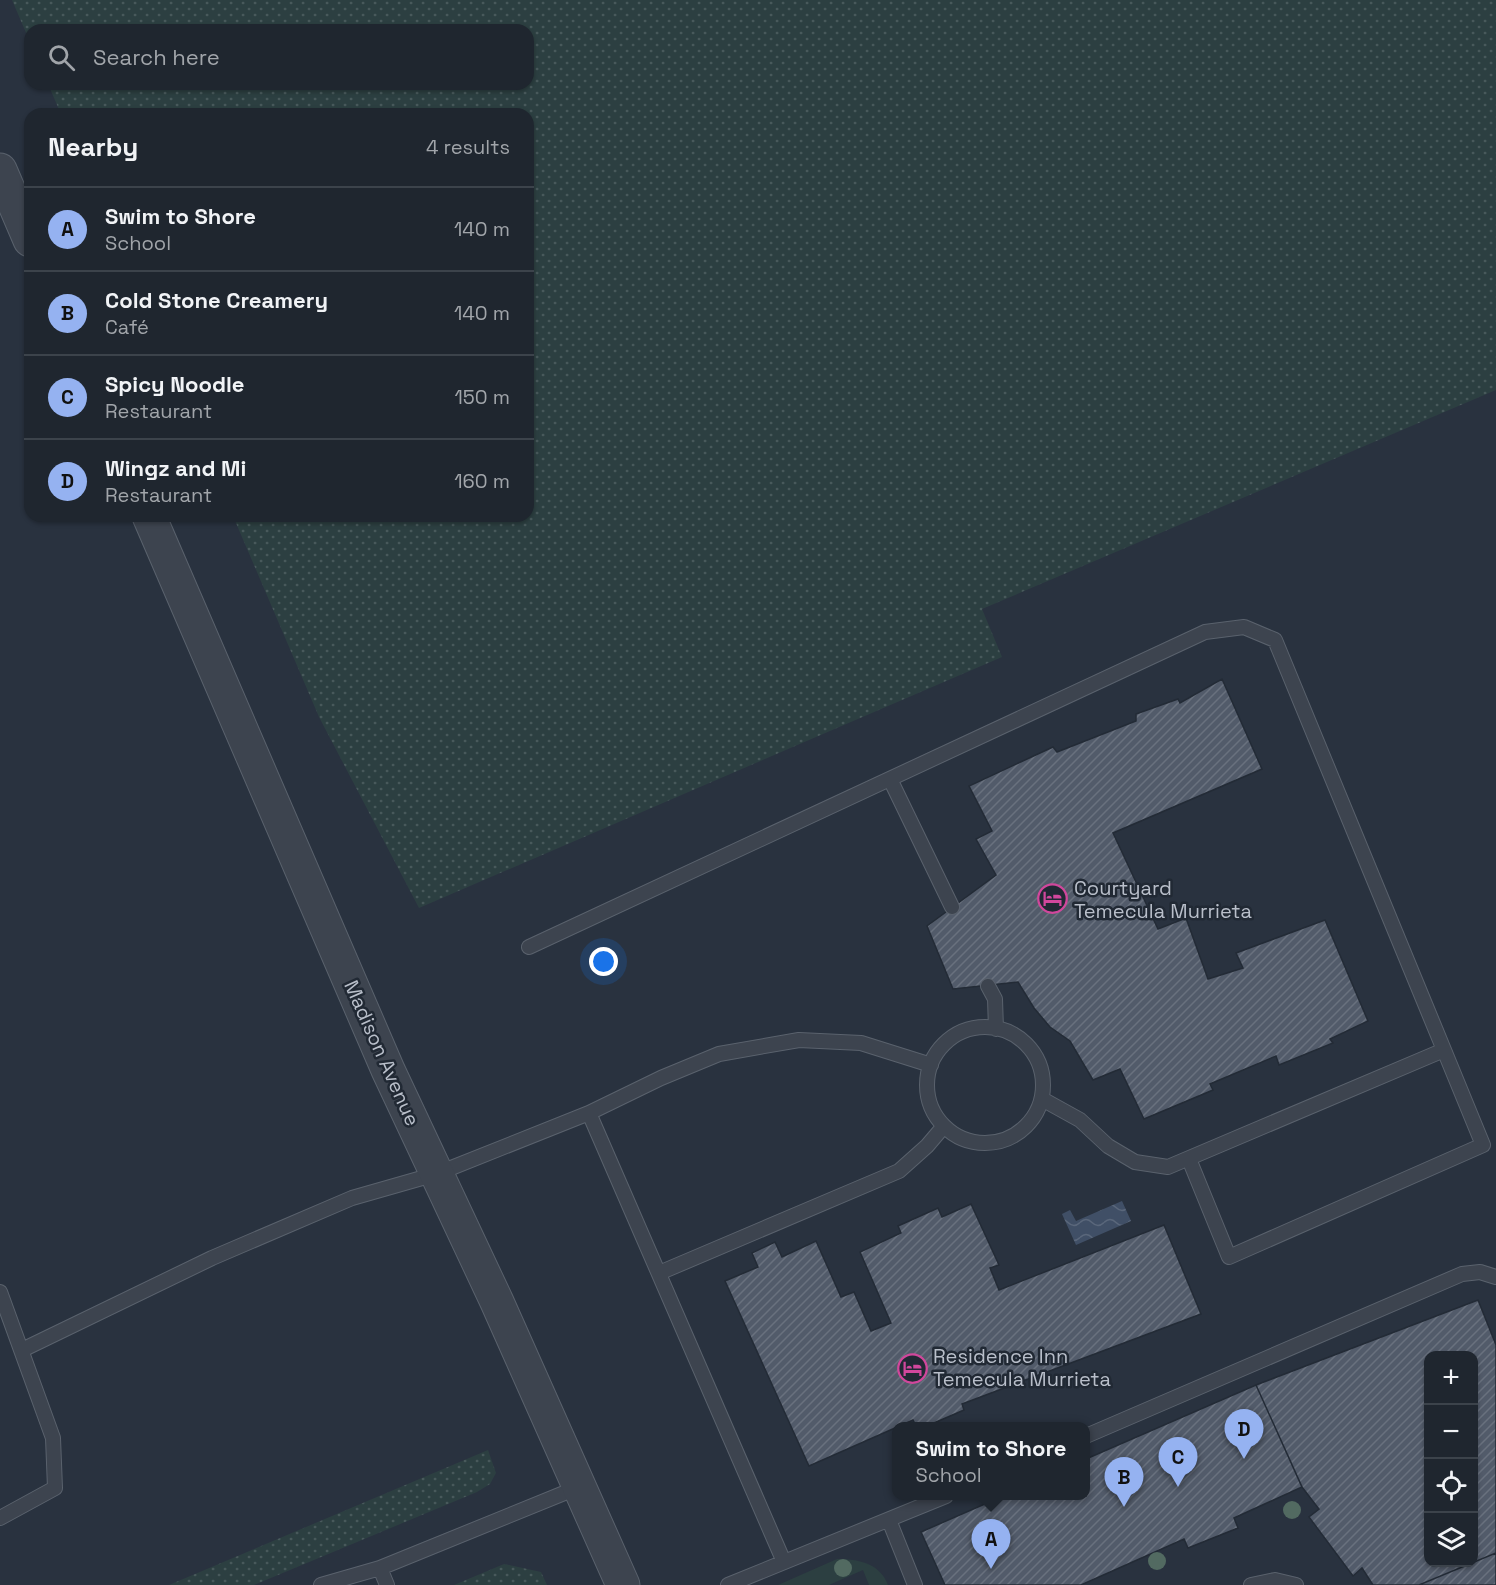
<!DOCTYPE html>
<meta charset="utf-8">
<style>
body{margin:0;font-family:"Space Grotesk",sans-serif;background:#2c323b;color:#f1f3f6}
.controls{position:absolute;right:18px;bottom:18px;display:grid;overflow:hidden;border-radius:12px;box-shadow:0 2px 4px #0004}
.controls button{width:54px;height:54px;display:grid;place-items:center;padding:0;border:0;border-bottom:2px solid #3c434b;background:#1f262f;color:#f1f3f6;font:30px sans-serif}
.you{position:absolute;left:604px;top:962px;width:21px;height:21px;margin:-15px;border:4px solid #fff;border-radius:50%;background:#1a73e8;box-shadow:0 0 0 9px #1a73e833}
.badge{display:grid;place-items:center;width:39px;height:39px;border-radius:50%;background:#95b2f1;color:#111;font-size:20px;font-weight:700}
.pin{position:absolute;translate:-50% -50px;filter:drop-shadow(0 2px 3px #0008)}
.pin::after{content:'';position:absolute;top:32px;width:21px;height:18px;background:inherit;clip-path:polygon(0 0,100% 0,50% 100%)}
.popup{position:absolute;left:892px;top:1422px;width:198px;height:78px;box-sizing:border-box;display:grid;place-content:center;border-radius:12px;background:#1f262f;filter:drop-shadow(0 2px 4px #0005);font-size:20px;white-space:nowrap;color:#a1a5aa}
.popup b{font-size:22px;color:#f1f3f6}
.popup::after{content:'';position:absolute;left:50%;top:100%;margin-left:-12px;border:12px solid transparent;border-top-color:#1f262f}
.list{margin:0;padding:0;list-style:none}
h2{display:flex;justify-content:space-between;align-items:center;height:78px;margin:0;padding:0 24px;font-size:26px}
h2 small{font-size:20px;font-weight:400;color:#a1a5aa}
.list li{display:grid;grid-template-columns:39px 1fr auto;gap:18px;align-items:center;box-sizing:border-box;height:84px;padding:0 24px;border-top:2px solid #3c434b}
.list b{display:block;font-size:22px;white-space:nowrap}
.list p{margin:0;font-size:20px;white-space:nowrap;color:#a1a5aa}
.list em{font-size:20px;font-style:normal;color:#a1a5aa}
.icon{flex:none;width:33px;height:33px;fill:none;stroke:currentColor;stroke-width:2;stroke-linecap:round;stroke-linejoin:round}
.map{position:relative;flex:none;width:1496px;height:1585px;overflow:hidden}
.search{position:absolute;background:#1f262f;box-shadow:0 2px 4px #0004;left:24px;top:24px;width:510px;height:66px;display:flex;align-items:center;gap:15px;box-sizing:border-box;padding:0 21px;border-radius:18px;color:#a1a5aa;font-size:22px}
.panel{position:absolute;background:#1f262f;box-shadow:0 2px 4px #0004;left:24px;top:108px;width:510px;height:414px;border-radius:18px}
.map>svg:first-child{display:block}
.grass{fill:url(#grass-dots)}
.green{fill:#2c3f41}
.water{fill:url(#water-waves)}
.building{fill:url(#building-hatch);stroke:#232b36;stroke-width:1.5;fill-rule:evenodd}
.lines{fill:none;stroke-linecap:round;stroke-linejoin:round}
.service-casing{stroke:#5a626d;stroke-width:16}
.tertiary-casing{stroke:#5a626d;stroke-width:35}
.service{stroke:#3d444f;stroke-width:14}
.tertiary{stroke:#3d444f;stroke-width:33}
.tree{fill:#526a61}
.labels{text-anchor:middle;dominant-baseline:central;stroke-width:5;stroke-linejoin:round;paint-order:stroke}
.poi-label{font-size:20px;fill:#b9bfca;stroke:#212934;text-anchor:start}
.street-label{font-size:20px;fill:#b9bfca;stroke:#212934}
</style>
<div class="map">
<svg width="1496" height="1585" viewBox="0 0 1496 1585">
<defs>
<pattern id="grass-dots" width="8" height="8" patternUnits="userSpaceOnUse" patternTransform="scale(1.5)"><rect width="8" height="8" fill="#2c3f41"/><path d="M2 2h.1M6 6h.1" fill="none" stroke="#48595b" stroke-width="1.8" stroke-linecap="round"/></pattern>
<pattern id="water-waves" width="16" height="10" patternUnits="userSpaceOnUse" patternTransform="scale(1.5)"><rect width="16" height="10" fill="#404f66"/><path d="M0 5q4-4 8 0t8 0" fill="none" stroke="#5a677b"/></pattern>
<pattern id="building-hatch" width="6" height="6" patternUnits="userSpaceOnUse" patternTransform="scale(1.5)"><rect width="6" height="6" fill="#525b6a"/><path d="M-1 1l2-2M0 6l6-6M5 7l2-2" fill="none" stroke="#69717e"/></pattern>
</defs>
<rect width="100%" height="100%" fill="#29323f"/>
<path class="grass" d="M12,0H1496V390L982,609L1002,657L419,908L319,717L233,516H528V114H61L48,84H528V30H30V42Z
M488,1450L496,1473L490,1484L477,1492L254,1585H169Z
M504,1564L541,1572L547,1585H454Z"/>
<path class="green" d="M837,1559C858,1559 880,1563 888,1585H869L863,1570L829,1585H778Z"/>
<path class="water" d="M1122,1201L1131,1221L1076,1245L1062,1214L1070,1210L1076,1221Z"/>
<path class="building" d="M1222,679L1262,769L1113,833L1158,929L1186,918L1208,979L1243,968L1236,953L1325,920L1368,1021L1330,1039L1333,1043L1279,1065L1276,1056L1210,1084L1213,1090L1144,1119L1120,1069L1093,1080L1070,1041L1050,1027L1034,1008L1018,982L953,989L927,926L996,875L976,839L992,831L969,786L1053,747L1057,752L1136,721V714L1178,699L1180,703Z
M971,1204L999,1265L990,1268L999,1290L1164,1225L1201,1314L962,1404L964,1410L927,1426H916L913,1420L809,1466L725,1281L758,1267L752,1253L775,1242L782,1257L816,1241L841,1297L854,1292L871,1331L891,1323L860,1252L901,1233L898,1226L938,1208L942,1217Z
M1478,1300L1496,1345V1553L1419,1585H1373L1362,1568L1353,1576L1309,1517L1319,1509L1302,1487L1256,1385ZM1428,1356H1474V1562H1428Z
M1256,1385L1302,1487L1234,1518L1238,1528L1188,1548L1184,1539L1081,1585H945L921,1532L1003,1496H1086V1459Z
M1496,1553V1585H1419Z"/>
<g class="lines">
<defs>
<path id="service" d="M890,779L952,907
M529,947L1205,632L1244,627L1275,640L1444,1050
M988,986L995,999L996,1029
M927 1085a58 58 0 1 1 116 0a58 58 0 1 1-116 0Z
M1042,1099L1080,1120L1108,1146L1135,1162L1168,1167L1444,1050L1483,1145L1229,1257L1189,1159
M589,1113L784,1562
M659,1273L899,1171L927,1146L944,1126
M0,1292L53,1438L55,1488L0,1518
M22,1350L212,1258L352,1198L436,1174L589,1113L661,1078L719,1054L799,1040L861,1043L931,1065
M1086,1436L1462,1274L1480,1272L1496,1277
M889,1520L915,1585
M380,1568L387,1585
M321,1585L380,1568L579,1487
M728,1585L946,1496
M1251,1585L1275,1580L1296,1585"/>
<path id="tertiary" d="M0,170L30,240
M149,516L388,1070L497,1302L623,1585"/>
</defs>
<use href="#service" class="service-casing"/>
<use href="#tertiary" class="tertiary-casing"/>
<use href="#service" class="service"/>
<use href="#tertiary" class="tertiary"/>
</g>
<g class="tree">
<circle cx="1292" cy="1510" r="9"/>
<circle cx="1157" cy="1561" r="9"/>
<circle cx="843" cy="1568" r="9"/>
</g>
<defs>
<symbol id="hotel-ring" viewBox="-11 -11 22 22"><circle r="9.5" fill="#212934" stroke="#d1479c" stroke-width="1.5"/><path d="M-6-4.5h1.5V1H6V5H4.5V3h-9V5H-6ZM-4 0a1.8 1.8 0 1 1 3.6 0ZM.5 0V-2.5h3Q6-2.5 6 0Z" fill="#d1479c"/></symbol>
</defs>
<g fill-rule="evenodd">
<use href="#hotel-ring" x="1036" y="882" width="33" height="33"/>
<use href="#hotel-ring" x="896" y="1352" width="33" height="33"/>
</g>
<g class="labels">
<g class="poi-label">
<text x="1074" y="888">Courtyard<tspan x="1074" dy="23">Temecula Murrieta</tspan></text>
<text x="933" y="1356">Residence Inn<tspan x="933" dy="23">Temecula Murrieta</tspan></text>
</g>
<g class="street-label">
<text transform="translate(382 1053) rotate(66)">Madison Avenue</text>
</g>
</g>
</svg>
<div class="controls">
<button>+</button>
<button>−</button>
<button><svg class="icon" aria-label="locate" viewBox="0 0 24 24"><circle cx="12" cy="12" r="6"/><path d="M12 2v4M12 18v4M2 12h4M18 12h4"/></svg></button>
<button><svg class="icon" aria-label="layers" viewBox="0 0 24 24"><path d="M12 4l9 5-9 5-9-5zM3 14l9 5 9-5"/></svg></button>
</div>
<div class="you"></div>
<div class="pin badge" style="left:991px;top:1569px">A</div>
<div class="popup"><b>Swim to Shore</b>School</div>
<div class="pin badge" style="left:1124px;top:1507px">B</div>
<div class="pin badge" style="left:1178px;top:1487px">C</div>
<div class="pin badge" style="left:1244px;top:1459px">D</div>
<div class="search"><svg class="icon" aria-label="search" viewBox="0 0 24 24"><circle cx="10" cy="10" r="6"/><path d="M15 15l6 6"/></svg>Search here</div>
<section class="panel">
<h2>Nearby<small>4 results</small></h2>
<ul class="list">
<li><span class="badge">A</span><div><b>Swim to Shore</b><p>School</p></div><em>140 m</em></li>
<li><span class="badge">B</span><div><b>Cold Stone Creamery</b><p>Café</p></div><em>140 m</em></li>
<li><span class="badge">C</span><div><b>Spicy Noodle</b><p>Restaurant</p></div><em>150 m</em></li>
<li><span class="badge">D</span><div><b>Wingz and Mi</b><p>Restaurant</p></div><em>160 m</em></li>
</ul>
</section>
</div>
